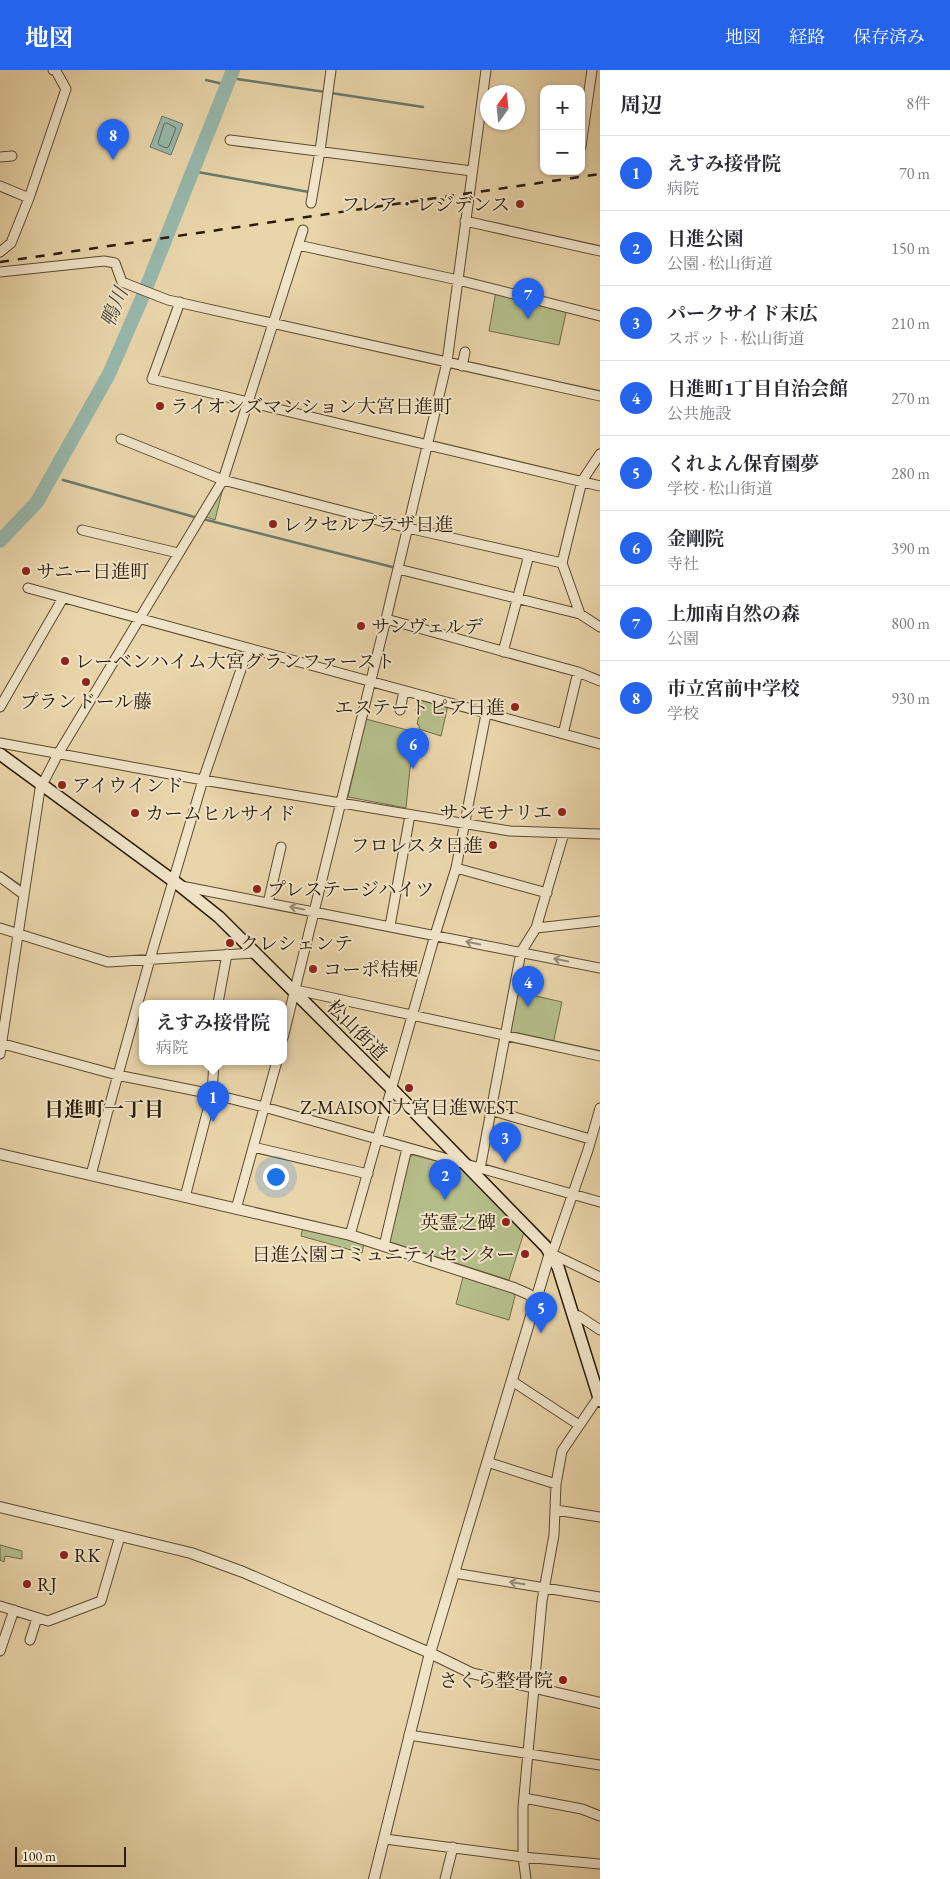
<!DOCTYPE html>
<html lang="ja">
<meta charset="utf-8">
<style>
body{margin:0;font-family:"EB Garamond","Noto Serif JP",serif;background:#f7f7f7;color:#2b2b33}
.controls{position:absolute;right:15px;top:15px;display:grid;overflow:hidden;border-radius:10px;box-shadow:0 1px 4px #0004}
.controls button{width:45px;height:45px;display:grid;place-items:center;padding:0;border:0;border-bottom:1px solid #e1e1e2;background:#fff;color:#2b2b33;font:25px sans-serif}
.compass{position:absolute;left:480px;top:15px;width:45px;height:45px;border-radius:50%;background:#fff;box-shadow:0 1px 4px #0004;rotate:15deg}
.scale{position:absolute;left:15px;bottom:12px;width:111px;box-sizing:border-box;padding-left:5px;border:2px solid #2a1b09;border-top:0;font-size:14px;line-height:18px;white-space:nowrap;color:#2a1b09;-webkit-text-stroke:4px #f1e4c8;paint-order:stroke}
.you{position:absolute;left:275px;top:1106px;width:18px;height:18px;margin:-12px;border:4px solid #fff;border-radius:50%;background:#1a73e8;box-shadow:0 0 0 8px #1a73e833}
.badge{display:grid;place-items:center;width:32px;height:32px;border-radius:50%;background:#2563eb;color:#fff;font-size:16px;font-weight:700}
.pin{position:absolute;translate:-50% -41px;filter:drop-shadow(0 1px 2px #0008)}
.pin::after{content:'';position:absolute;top:26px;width:18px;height:15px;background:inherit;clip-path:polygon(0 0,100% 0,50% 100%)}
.popup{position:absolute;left:139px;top:930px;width:148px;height:65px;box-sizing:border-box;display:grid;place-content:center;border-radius:10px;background:#fff;filter:drop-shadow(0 1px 4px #0005);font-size:16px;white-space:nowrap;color:#7c7c81}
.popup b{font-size:19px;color:#2b2b33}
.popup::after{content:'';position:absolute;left:50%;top:100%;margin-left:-10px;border:10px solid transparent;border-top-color:#fff}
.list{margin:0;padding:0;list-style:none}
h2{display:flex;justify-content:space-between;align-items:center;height:65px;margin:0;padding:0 20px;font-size:21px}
h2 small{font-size:16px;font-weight:400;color:#7c7c81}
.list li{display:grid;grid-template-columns:32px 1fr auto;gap:15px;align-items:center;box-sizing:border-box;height:75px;padding:0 20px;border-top:1px solid #e1e1e2}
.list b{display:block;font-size:19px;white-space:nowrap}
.list p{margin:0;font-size:16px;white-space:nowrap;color:#7c7c81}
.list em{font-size:16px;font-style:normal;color:#7c7c81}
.map{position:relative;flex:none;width:600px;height:1809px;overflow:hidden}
header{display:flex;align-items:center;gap:30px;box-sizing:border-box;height:70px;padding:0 25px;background:#2563eb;color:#fff}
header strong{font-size:24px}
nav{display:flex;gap:28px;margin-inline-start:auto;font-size:18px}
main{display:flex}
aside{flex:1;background:#fff}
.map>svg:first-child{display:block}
.green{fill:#b5be8a;stroke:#706c4a}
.water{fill:#97b8ac;stroke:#6b796b}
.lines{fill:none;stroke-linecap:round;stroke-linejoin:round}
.shore{stroke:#606a5a;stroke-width:1}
.stream{stroke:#6b796b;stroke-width:2.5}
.river{stroke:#97b8ac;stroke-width:14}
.minor-casing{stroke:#5a4a31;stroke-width:11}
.tertiary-casing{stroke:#5a4a31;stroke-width:12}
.secondary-casing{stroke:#2a1b09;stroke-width:14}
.minor{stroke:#f1e4c8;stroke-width:9}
.tertiary{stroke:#f1e4c8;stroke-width:10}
.secondary{stroke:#f1e4c8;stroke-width:11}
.rail{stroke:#2a1b09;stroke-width:2.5;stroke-dasharray:9 9;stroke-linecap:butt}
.oneway{stroke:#978a72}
.poi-dot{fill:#8f2418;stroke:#f1e4c8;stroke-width:2}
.labels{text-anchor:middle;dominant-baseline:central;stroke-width:4;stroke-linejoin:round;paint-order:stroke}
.poi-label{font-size:19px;fill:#2a1b09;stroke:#f1e4c8;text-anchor:start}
.street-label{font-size:19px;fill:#2a1b09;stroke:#f1e4c8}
.water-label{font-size:20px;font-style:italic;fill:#4b4a3a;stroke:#f1e4c8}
.neighbourhood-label{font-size:20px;font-weight:bold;fill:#2a1b09;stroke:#f1e4c8}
</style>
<header>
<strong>地図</strong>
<nav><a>地図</a><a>経路</a><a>保存済み</a></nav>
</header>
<main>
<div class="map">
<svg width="600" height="1809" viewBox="0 0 600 1809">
<rect width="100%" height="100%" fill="#e9d5aa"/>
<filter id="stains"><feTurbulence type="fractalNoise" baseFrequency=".004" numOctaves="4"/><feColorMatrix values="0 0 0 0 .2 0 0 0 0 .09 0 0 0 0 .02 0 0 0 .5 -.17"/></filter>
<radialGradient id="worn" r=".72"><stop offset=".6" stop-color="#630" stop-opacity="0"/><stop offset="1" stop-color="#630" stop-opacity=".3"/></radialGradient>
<path class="green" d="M496,221L567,238L559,275L489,261Z
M223,418L215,450L204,446Z
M418,627L448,635L441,666L419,659V655L417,654L420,642L416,641Z
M366,649L411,661L409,671L416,673L410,698L406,738L348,727Z
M514,921L562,932L553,974L505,964Z
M414,1085L462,1098L524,1162L509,1210L390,1172L388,1169L409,1087Z
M303,1156L364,1173L362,1183L301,1166Z
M463,1207L513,1223L515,1226L509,1250L456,1234Z
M0,1475L22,1481V1489L5,1486L4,1492L0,1490Z"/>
<path class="water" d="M162,46L183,54L171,85L150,77Z"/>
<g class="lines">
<path class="shore" d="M167,53L176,58L169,76L167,78L159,75L158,73L164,54Z"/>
<path class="stream" d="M230,8L325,22
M206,10L227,15
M331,23L423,37
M192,101L309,122
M63,410L198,448
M203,449L396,498
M0,802L21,816"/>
<path class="river" d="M0,471L37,432L109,304L142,228L233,0"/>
<defs>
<path id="minor" d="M230,70L472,101
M581,76L592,0
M0,87L12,86
M0,116L29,128
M311,133L320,81L331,0
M465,151L600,181
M298,175L458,210L600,246
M0,182L11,173L29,128L66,19L56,1L53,0
M0,202L104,191L115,193L122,212L168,230L600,326
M180,232L152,309L600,416
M462,296L465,282
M121,369L223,410L408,458L562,493
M82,460L178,483
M398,499L580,544L600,557
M28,518L600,674
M580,544L562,493L582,411L600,384
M386,549L578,602L600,611
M503,582L529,485
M0,637L63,528
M400,640L404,621
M563,664L578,602
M0,673L203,710L510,761L600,764
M456,798L547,823
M0,807L23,824
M181,816L600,898
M268,833L281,777
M390,856L410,745
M0,858L108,892L254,883
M536,858L600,851
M295,923L301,921L600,986
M218,933L227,884
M283,968L386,549L447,292L486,0
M0,973L117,1005L212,1024L264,1037L600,1132
M0,984L40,719L58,684L223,410L303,160
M600,1038L588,1080L554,1178L550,1183L600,1207
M490,1040L590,1069
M108,1041L150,889L203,710L248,579
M253,1077L368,1104
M480,1099L521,882L536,858L564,763
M91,1105L107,1044
M185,1127L212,1024L214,991
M236,1139L277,991
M350,1165L435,865L456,798L486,644
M384,1176L407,1078
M573,1245L579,1246L600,1260
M512,1311L579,1355
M487,1392L556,1414
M556,1440L600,1447
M454,1503L600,1527
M0,1536L48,1551L101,1531L120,1466
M30,1570L37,1548
M0,1581L14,1540
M409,1665L600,1695
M524,1728L582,1739L600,1746
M385,1769L523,1787L600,1794
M445,1809L453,1777
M526,1809L523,1787V1737L542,1531L554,1465L556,1414L562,1381L600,1325"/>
<path id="tertiary" d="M0,1084L350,1165L514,1218L528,1224L536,1230
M0,1437L191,1483L243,1502L430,1583L471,1603L600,1633
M374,1809L430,1583L550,1183"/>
<path id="secondary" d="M0,684L179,815L219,847L392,1019L546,1177L558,1197L600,1331"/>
</defs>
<use href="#minor" class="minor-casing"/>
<use href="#tertiary" class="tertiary-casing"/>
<use href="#secondary" class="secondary-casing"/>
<use href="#minor" class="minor"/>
<use href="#tertiary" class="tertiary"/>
<use href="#secondary" class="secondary"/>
<path class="rail" d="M0,192L600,104"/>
</g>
<defs><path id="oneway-shaft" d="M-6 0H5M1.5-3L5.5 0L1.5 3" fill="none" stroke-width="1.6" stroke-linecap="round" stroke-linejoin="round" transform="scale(1.25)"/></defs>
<g class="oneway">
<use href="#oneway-shaft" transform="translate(297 838) rotate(-169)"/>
<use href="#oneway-shaft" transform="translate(473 873) rotate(-169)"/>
<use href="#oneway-shaft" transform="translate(561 890) rotate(-169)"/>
<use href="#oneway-shaft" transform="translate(517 1513) rotate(-171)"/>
</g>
<g class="poi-dot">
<circle cx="520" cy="134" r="5"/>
<circle cx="160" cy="336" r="5"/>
<circle cx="273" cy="454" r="5"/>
<circle cx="26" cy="501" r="5"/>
<circle cx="361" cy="556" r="5"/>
<circle cx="65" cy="591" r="5"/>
<circle cx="86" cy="612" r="5"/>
<circle cx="515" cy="637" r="5"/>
<circle cx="62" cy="715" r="5"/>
<circle cx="562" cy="742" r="5"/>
<circle cx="135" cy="743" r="5"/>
<circle cx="493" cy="775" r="5"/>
<circle cx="257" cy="819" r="5"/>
<circle cx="230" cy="873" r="5"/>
<circle cx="313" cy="899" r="5"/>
<circle cx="409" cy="1018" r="5"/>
<circle cx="506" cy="1152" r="5"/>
<circle cx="525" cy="1184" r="5"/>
<circle cx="64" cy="1485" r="5"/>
<circle cx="27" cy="1514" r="5"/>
<circle cx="563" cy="1610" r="5"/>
</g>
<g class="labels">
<g class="poi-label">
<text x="510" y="134" text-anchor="end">フレア・レジデンス</text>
<text x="170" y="336">ライオンズマンション大宮日進町</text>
<text x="283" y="454">レクセルプラザ日進</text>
<text x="36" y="501">サニー日進町</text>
<text x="371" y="556">サンヴェルデ</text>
<text x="75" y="591">レーベンハイム大宮グランファースト</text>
<text x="86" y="631" text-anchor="middle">プランドール藤</text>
<text x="505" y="637" text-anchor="end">エステートピア日進</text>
<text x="72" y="715">アイウインド</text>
<text x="552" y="742" text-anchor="end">サンモナリエ</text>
<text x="145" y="743">カームヒルサイド</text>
<text x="483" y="775" text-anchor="end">フロレスタ日進</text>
<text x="267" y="819">プレステージハイツ</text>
<text x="240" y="873">クレシェンテ</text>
<text x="323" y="899">コーポ桔梗</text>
<text x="409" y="1037" text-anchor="middle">Z-MAISON大宮日進WEST</text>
<text x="496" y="1152" text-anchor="end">英霊之碑</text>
<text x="515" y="1184" text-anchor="end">日進公園コミュニティセンター</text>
<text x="74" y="1485">RK</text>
<text x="37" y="1514">RJ</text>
<text x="553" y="1610" text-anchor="end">さくら整骨院</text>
</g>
<g class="street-label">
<text transform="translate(357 960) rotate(45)">松山街道</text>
</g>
<g class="water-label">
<text transform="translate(114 237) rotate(-68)">鴨川</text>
</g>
<g class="neighbourhood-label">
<text x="104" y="1039">日進町一丁目</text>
</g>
</g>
<rect width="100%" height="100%" filter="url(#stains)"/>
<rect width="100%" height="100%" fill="url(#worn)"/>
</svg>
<div class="controls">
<button>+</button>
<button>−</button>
</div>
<svg class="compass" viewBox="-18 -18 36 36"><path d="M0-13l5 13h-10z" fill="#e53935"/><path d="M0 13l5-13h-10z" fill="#7c7c81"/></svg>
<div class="scale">100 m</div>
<div class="you"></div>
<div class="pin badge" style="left:213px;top:1052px">1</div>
<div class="popup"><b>えすみ接骨院</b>病院</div>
<div class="pin badge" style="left:445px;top:1130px">2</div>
<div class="pin badge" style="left:505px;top:1093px">3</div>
<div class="pin badge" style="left:528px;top:937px">4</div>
<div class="pin badge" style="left:541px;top:1263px">5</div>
<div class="pin badge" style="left:413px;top:699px">6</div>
<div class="pin badge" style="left:528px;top:249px">7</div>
<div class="pin badge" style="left:113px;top:90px">8</div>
</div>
<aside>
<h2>周辺<small>8件</small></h2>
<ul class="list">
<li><span class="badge">1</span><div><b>えすみ接骨院</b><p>病院</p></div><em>70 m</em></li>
<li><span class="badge">2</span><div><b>日進公園</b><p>公園 · 松山街道</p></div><em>150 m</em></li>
<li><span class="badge">3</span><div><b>パークサイド末広</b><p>スポット · 松山街道</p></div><em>210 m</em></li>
<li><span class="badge">4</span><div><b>日進町1丁目自治会館</b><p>公共施設</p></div><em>270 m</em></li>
<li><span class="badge">5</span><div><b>くれよん保育園夢</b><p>学校 · 松山街道</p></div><em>280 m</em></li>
<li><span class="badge">6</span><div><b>金剛院</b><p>寺社</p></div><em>390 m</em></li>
<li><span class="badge">7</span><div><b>上加南自然の森</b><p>公園</p></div><em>800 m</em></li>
<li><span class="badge">8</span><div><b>市立宮前中学校</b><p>学校</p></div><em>930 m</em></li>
</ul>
</aside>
</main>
